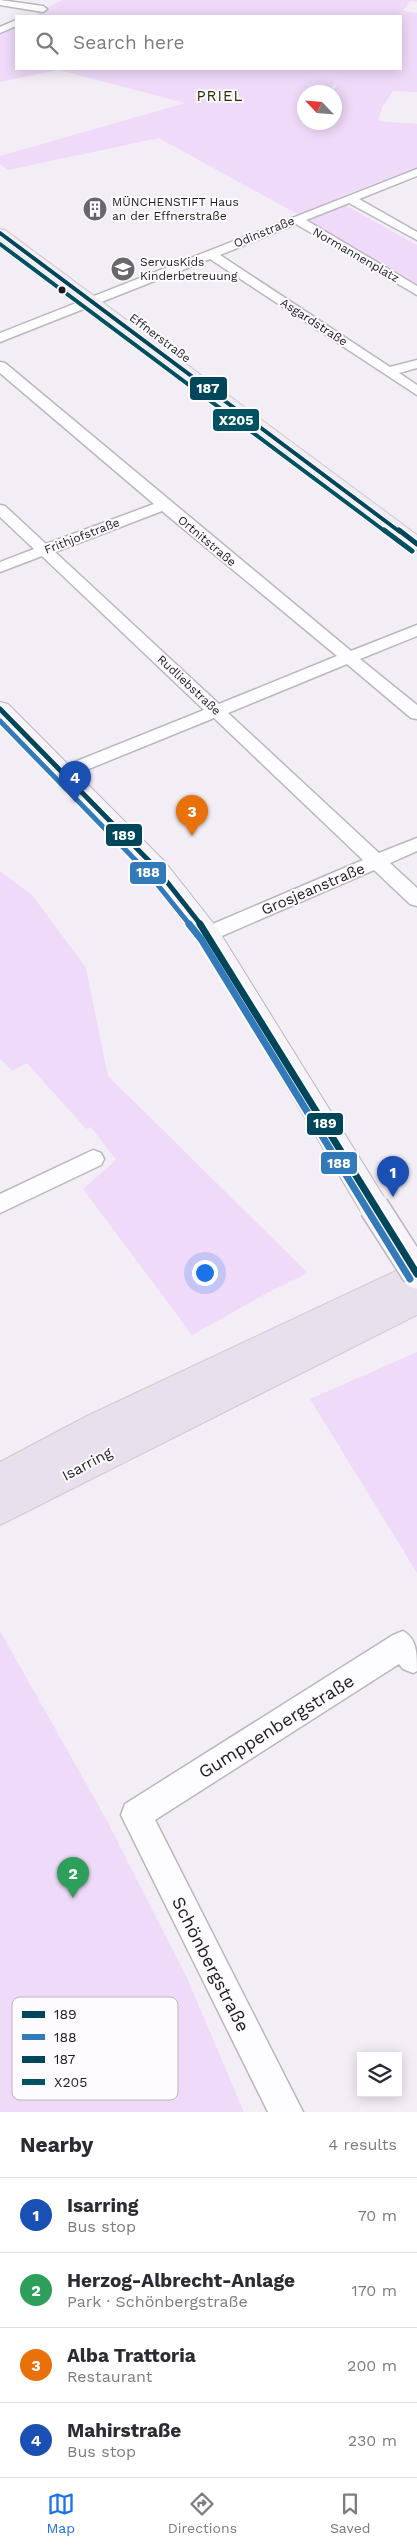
<!DOCTYPE html>
<meta charset="utf-8">
<style>
body{margin:0;font-family:"Work Sans",sans-serif;background:#f7f7f7;color:#2b2b33}
.controls{position:absolute;right:15px;bottom:15px;display:grid;overflow:hidden;border-radius:0px;box-shadow:0 2px 12px #0003}
.controls button{width:45px;height:45px;display:grid;place-items:center;padding:0;border:0;border-bottom:1px solid #e1e1e2;background:#fff;color:#2b2b33;font:25px sans-serif}
.compass{position:absolute;left:297px;top:85px;width:45px;height:45px;border-radius:50%;background:#fff;box-shadow:0 2px 12px #0003;rotate:296deg}
.you{position:absolute;left:204px;top:1272px;width:18px;height:18px;margin:-12px;border:4px solid #fff;border-radius:50%;background:#1a73e8;box-shadow:0 0 0 8px #1a73e833}
.badge{display:grid;place-items:center;width:32px;height:32px;border-radius:50%;background:#1a73e8;color:#fff;font-size:16px;font-weight:700}
.pin{position:absolute;translate:-50% -41px;filter:drop-shadow(0 1px 2px #0008)}
.pin::after{content:'';position:absolute;top:26px;width:18px;height:15px;background:inherit;clip-path:polygon(0 0,100% 0,50% 100%)}
.list{margin:0;padding:0;list-style:none}
h2{display:flex;justify-content:space-between;align-items:center;height:65px;margin:0;padding:0 20px;font-size:21px}
h2 small{font-size:16px;font-weight:400;color:#7c7c81}
.list li{display:grid;grid-template-columns:32px 1fr auto;gap:15px;align-items:center;box-sizing:border-box;height:75px;padding:0 20px;border-top:1px solid #e1e1e2}
.list b{display:block;font-size:19px;white-space:nowrap}
.list p{margin:0;font-size:16px;white-space:nowrap;color:#7c7c81}
.list em{font-size:16px;font-style:normal;color:#7c7c81}
.icon{flex:none;width:28px;height:28px;fill:none;stroke:currentColor;stroke-width:2;stroke-linecap:round;stroke-linejoin:round}
.map{position:relative;flex:none;width:417px;height:2112px;overflow:hidden}
.search{position:absolute;background:#fff;box-shadow:0 2px 12px #0003;left:15px;right:15px;top:15px;height:55px;display:flex;align-items:center;gap:12px;box-sizing:border-box;padding:0 18px;border-radius:0px;color:#7c7c81;font-size:19px}
.sheet{height:365px;background:#fff}
nav{display:flex;justify-content:space-around;align-items:center;box-sizing:border-box;height:70px;border-top:1px solid #e1e1e2;background:#fff;font-size:14px;color:#7c7c81}
nav a{display:grid;justify-items:center;gap:2px}
nav .on{color:#1a73e8}
.map>svg:first-child{display:block}
.green{fill:#efdaf9;fill-rule:evenodd}
.lines{fill:none;stroke-linecap:round;stroke-linejoin:round}
.street-casing{stroke:#bbb7bd;stroke-width:3}
.secondary-casing{stroke:#bbb7bd;stroke-width:2}
.primary-casing{stroke:#cecbcf;stroke-width:2}
.highway-casing{stroke:#cecbcf;stroke-width:2}
.street{fill:#fdfcfe;fill-rule:evenodd}
.secondary{fill:#f7f4f9;fill-rule:evenodd}
.primary{fill:#f0ecf3;fill-rule:evenodd}
.highway{fill:#e8e0ec;fill-rule:evenodd}
.secondary-bridge-casing{stroke:#bbb7bd;stroke-width:32;stroke-linecap:butt}
.secondary-bridge{stroke:#f7f4f9;stroke-width:29}
.bus-1-far1-casing{stroke:#fdfbfe;stroke-width:8}
.bus-1-casing{stroke:#fdfbfe;stroke-width:11}
.bus-2-far1-casing{stroke:#fdfbfe;stroke-width:8}
.bus-2-casing{stroke:#fdfbfe;stroke-width:11}
.bus-3-far1-casing{stroke:#fdfbfe;stroke-width:6}
.bus-3-casing{stroke:#fdfbfe;stroke-width:8}
.bus-4-far1-casing{stroke:#fdfbfe;stroke-width:6}
.bus-4-casing{stroke:#fdfbfe;stroke-width:8}
.bus-1-far1{stroke:#00465a;stroke-width:5}
.bus-1{stroke:#00465a;stroke-width:7}
.bus-2-far1{stroke:#327ab9;stroke-width:5}
.bus-2{stroke:#327ab9;stroke-width:7}
.bus-3-far1{stroke:#00465a;stroke-width:4}
.bus-3{stroke:#00465a;stroke-width:5}
.bus-4-far1{stroke:#005262;stroke-width:4}
.bus-4{stroke:#005262;stroke-width:5}
.bus-dot{fill:#1f1c21;stroke:#fdfbfe;stroke-width:2}
.labels{text-anchor:middle;dominant-baseline:central;stroke-width:4;stroke-linejoin:round;paint-order:stroke}
.far-poi-label{font-size:12px;fill:#1f1c21;stroke:#fdfbfe;text-anchor:start}
.far-street-label{font-size:12px;fill:#1f1c21;stroke:#fdfbfe}
.far-quarter-label{font-size:15px;letter-spacing:1px;fill:#282e05;stroke:#fdfbfe}
.street-label{font-size:15px;fill:#1f1c21;stroke:#fdfbfe}
.near-street-label{font-size:18px;fill:#1f1c21;stroke:#fdfbfe}
.key{fill:#fdfbfe;stroke:#bab8bc;stroke-width:1}
.key-label{font-size:14px;fill:#1f1c21}
.line-badge{stroke:#fdfbfe;stroke-width:2}
.badge-label{font-size:14px;text-anchor:middle;font-weight:bold;fill:#fff}
</style>
<div class="map">
<svg width="417" height="2112" viewBox="0 0 417 2112">
<rect width="100%" height="100%" fill="#f3eef6"/>
<path class="green" d="M62,0H417V2L410,1L403,11L417,13V92L393,91L382,108L378,121L417,124V167L334,199L417,245V284L297,214L159,138L8,170L0,164V156L185,103L59,70L0,82V34L16,25V69H401V16H33ZM334,84L337,85L332,92H334V122H304V92H330Z
M0,871L32,895L86,968L108,1076L308,1273L267,1293L192,1335L83,1189L116,1160L91,1127L86,1129L27,1063L12,1071L0,1059Z
M417,1352V1573L310,1399Z
M0,1631L105,1817L187,1978L244,2112H0Z"/>
<g class="lines">
<defs>
<path id="street" d="M0,0L43,6L47,9L43,12L0,5Z
M16,20V26L0,33V27Z
M417,169V176L359,199L417,232V240L349,203L306,220L417,286V295L296,224L220,255L390,367L417,360V368L399,373L417,385V395L210,259L0,342V333Z
M0,362L5,363L351,651L417,625V636L360,659L417,705V719L411,718L347,664L228,713L379,853L417,838V851L390,863L417,888V906L410,904L374,870L215,939L208,941L201,939L198,934L201,929L363,860L214,718L69,777H57L54,773L57,769L204,710L42,556L0,572V562L34,549L0,517V505L5,506L46,544L154,504L0,373ZM162,511L337,656L219,704L55,552Z
M93,1150L101,1153L104,1159L101,1165L0,1213V1194Z
M403,1631C417,1639 417,1653 417,1671L413,1673L403,1669L399,1664L155,1820L303,2112H268L121,1815L125,1804L393,1635Z"/>
<path id="secondary" d="M0,702L8,704L165,862L217,928L385,1199L389,1207L385,1215L374,1219L363,1215L199,940L147,874L0,722Z"/>
<path id="primary" d="M0,229L5,230L417,535V550L410,548L0,240Z"/>
<path id="highway" d="M417,1261V1315L0,1525V1462L87,1416Z"/>
</defs>
<use href="#street" class="street-casing"/>
<use href="#secondary" class="secondary-casing"/>
<use href="#primary" class="primary-casing"/>
<use href="#highway" class="highway-casing"/>
<use href="#street" class="street"/>
<use href="#secondary" class="secondary"/>
<use href="#primary" class="primary"/>
<use href="#highway" class="highway"/>
<defs>
<path id="secondary-bridge" d="M374,1207L417,1274"/>
</defs>
<use href="#secondary-bridge" class="secondary-bridge-casing"/>
<use href="#secondary-bridge" class="secondary-bridge"/>
<defs>
<path id="bus-1-far1" d="M0,709L156,868L201,925"/>
<path id="bus-1" d="M200,924L417,1274"/>
<path id="bus-2-far1" d="M0,721L149,874L190,925"/>
<path id="bus-2" d="M189,924L201,939L410,1279"/>
<path id="bus-3-far1" d="M0,233L400,532"/>
<path id="bus-3" d="M399,530L417,544"/>
<path id="bus-4-far1" d="M0,244L386,532"/>
<path id="bus-4" d="M384,530L412,551"/>
</defs>
<use href="#bus-1-far1" class="bus-1-far1-casing"/>
<use href="#bus-1" class="bus-1-casing"/>
<use href="#bus-2-far1" class="bus-2-far1-casing"/>
<use href="#bus-2" class="bus-2-casing"/>
<use href="#bus-3-far1" class="bus-3-far1-casing"/>
<use href="#bus-3" class="bus-3-casing"/>
<use href="#bus-4-far1" class="bus-4-far1-casing"/>
<use href="#bus-4" class="bus-4-casing"/>
<use href="#bus-1-far1" class="bus-1-far1"/>
<use href="#bus-1" class="bus-1"/>
<use href="#bus-2-far1" class="bus-2-far1"/>
<use href="#bus-2" class="bus-2"/>
<use href="#bus-3-far1" class="bus-3-far1"/>
<use href="#bus-3" class="bus-3"/>
<use href="#bus-4-far1" class="bus-4-far1"/>
<use href="#bus-4" class="bus-4"/>
</g>
<defs>
<symbol id="building-disc" viewBox="-11 -11 22 22"><circle r="9.5" fill="#69666c" stroke="#fdfbfe"/><path d="M-4-6H4V6H1V3H-1V6H-4ZM-2.5-4.3h1.7v1.8h-1.7ZM.8-4.3h1.7v1.8H.8ZM-2.5-1h1.7V.8h-1.7ZM.8-1h1.7V.8H.8Z" fill="#fff"/></symbol>
<symbol id="school-disc" viewBox="-11 -11 22 22"><circle r="9.5" fill="#69666c" stroke="#fdfbfe"/><path d="M0-5L7-2L0 1L-7-2ZM-4 1L0 2.5L4 1V4Q0 6-4 4Z" fill="#fff"/></symbol>
</defs>
<g fill-rule="evenodd">
<use href="#building-disc" x="81" y="195" width="28" height="28"/>
<use href="#school-disc" x="109" y="255" width="28" height="28"/>
</g>
<circle class="bus-dot" cx="62" cy="290" r="4.5"/>
<g class="labels">
<g class="far-poi-label">
<text x="112" y="202">MÜNCHENSTIFT Haus<tspan x="112" dy="14">an der Effnerstraße</tspan></text>
<text x="140" y="262">ServusKids<tspan x="140" dy="14">Kinderbetreuung</tspan></text>
</g>
<g class="far-street-label">
<text transform="translate(264 232) rotate(-22)">Odinstraße</text>
<text transform="translate(356 255) rotate(30)">Normannenplatz</text>
<text transform="translate(314 322) rotate(33)">Asgardstraße</text>
<text transform="translate(160 338) rotate(37)">Effnerstraße</text>
<text transform="translate(82 536) rotate(-21)">Frithjofstraße</text>
<text transform="translate(207 541) rotate(40)">Ortnitstraße</text>
<text transform="translate(189 685) rotate(43)">Rudliebstraße</text>
</g>
<g class="far-quarter-label">
<text x="220" y="96">PRIEL</text>
</g>
<g class="street-label">
<text transform="translate(313 889) rotate(-23)">Grosjeanstraße</text>
<text transform="translate(87 1464) rotate(-28)">Isarring</text>
</g>
<g class="near-street-label">
<text transform="translate(276 1726) rotate(-32)">Gumppenbergstraße</text>
<text transform="translate(211 1964) rotate(63)">Schönbergstraße</text>
</g>
</g>
<rect x="12" y="1997" width="166" height="103" rx="8" class="key"/>
<rect x="22" y="2011" width="23" height="7" fill="#00465a"/>
<rect x="22" y="2034" width="23" height="6" fill="#327ab9"/>
<rect x="22" y="2056" width="23" height="7" fill="#00465a"/>
<rect x="22" y="2079" width="23" height="6" fill="#005262"/>
<g class="key-label">
<text x="54" y="2019">189</text>
<text x="54" y="2042">188</text>
<text x="54" y="2064">187</text>
<text x="54" y="2087">X205</text>
</g>
<g class="line-badge">
<rect x="189" y="376" width="39" height="25" rx="5" fill="#00465a"/>
<rect x="212" y="408" width="48" height="24" rx="5" fill="#005262"/>
<rect x="105" y="823" width="38" height="24" rx="5" fill="#00465a"/>
<rect x="129" y="861" width="38" height="24" rx="5" fill="#327ab9"/>
<rect x="306" y="1112" width="38" height="24" rx="5" fill="#00465a"/>
<rect x="320" y="1151" width="38" height="24" rx="5" fill="#327ab9"/>
</g>
<g class="badge-label">
<text x="208" y="393">187</text>
<text x="236" y="425">X205</text>
<text x="124" y="840">189</text>
<text x="148" y="877">188</text>
<text x="325" y="1128">189</text>
<text x="339" y="1168">188</text>
</g>
</svg>
<div class="controls">
<button><svg class="icon" aria-label="layers" viewBox="0 0 24 24"><path d="M12 4l9 5-9 5-9-5zM3 14l9 5 9-5"/></svg></button>
</div>
<svg class="compass" viewBox="-18 -18 36 36"><path d="M0-13l5 13h-10z" fill="#e53935"/><path d="M0 13l5-13h-10z" fill="#7c7c81"/></svg>
<div class="you"></div>
<div class="pin badge" style="left:393px;top:1197px;background:#1a4fb4">1</div>
<div class="pin badge" style="left:73px;top:1898px;background:#2e9e5b">2</div>
<div class="pin badge" style="left:192px;top:836px;background:#e8710a">3</div>
<div class="pin badge" style="left:75px;top:802px;background:#1a4fb4">4</div>
<div class="search"><svg class="icon" aria-label="search" viewBox="0 0 24 24"><circle cx="10" cy="10" r="6"/><path d="M15 15l6 6"/></svg>Search here</div>
</div>
<section class="sheet">
<h2>Nearby<small>4 results</small></h2>
<ul class="list">
<li><span class="badge" style="background:#1a4fb4">1</span><div><b>Isarring</b><p>Bus stop</p></div><em>70 m</em></li>
<li><span class="badge" style="background:#2e9e5b">2</span><div><b>Herzog-Albrecht-Anlage</b><p>Park · Schönbergstraße</p></div><em>170 m</em></li>
<li><span class="badge" style="background:#e8710a">3</span><div><b>Alba Trattoria</b><p>Restaurant</p></div><em>200 m</em></li>
<li><span class="badge" style="background:#1a4fb4">4</span><div><b>Mahirstraße</b><p>Bus stop</p></div><em>230 m</em></li>
</ul>
</section>
<nav>
<a class="on"><svg class="icon" aria-label="map" viewBox="0 0 24 24"><path d="M3 6l6-2 6 2 6-2v14l-6 2-6-2-6 2zM9 4v14M15 6v14"/></svg>Map</a>
<a><svg class="icon" aria-label="directions" viewBox="0 0 24 24"><path d="M12 3l9 9-9 9-9-9zM9 14v-3h6M13 9l2 2-2 2"/></svg>Directions</a>
<a><svg class="icon" aria-label="saved" viewBox="0 0 24 24"><path d="M7 4h10v16l-5-4-5 4z"/></svg>Saved</a>
</nav>
